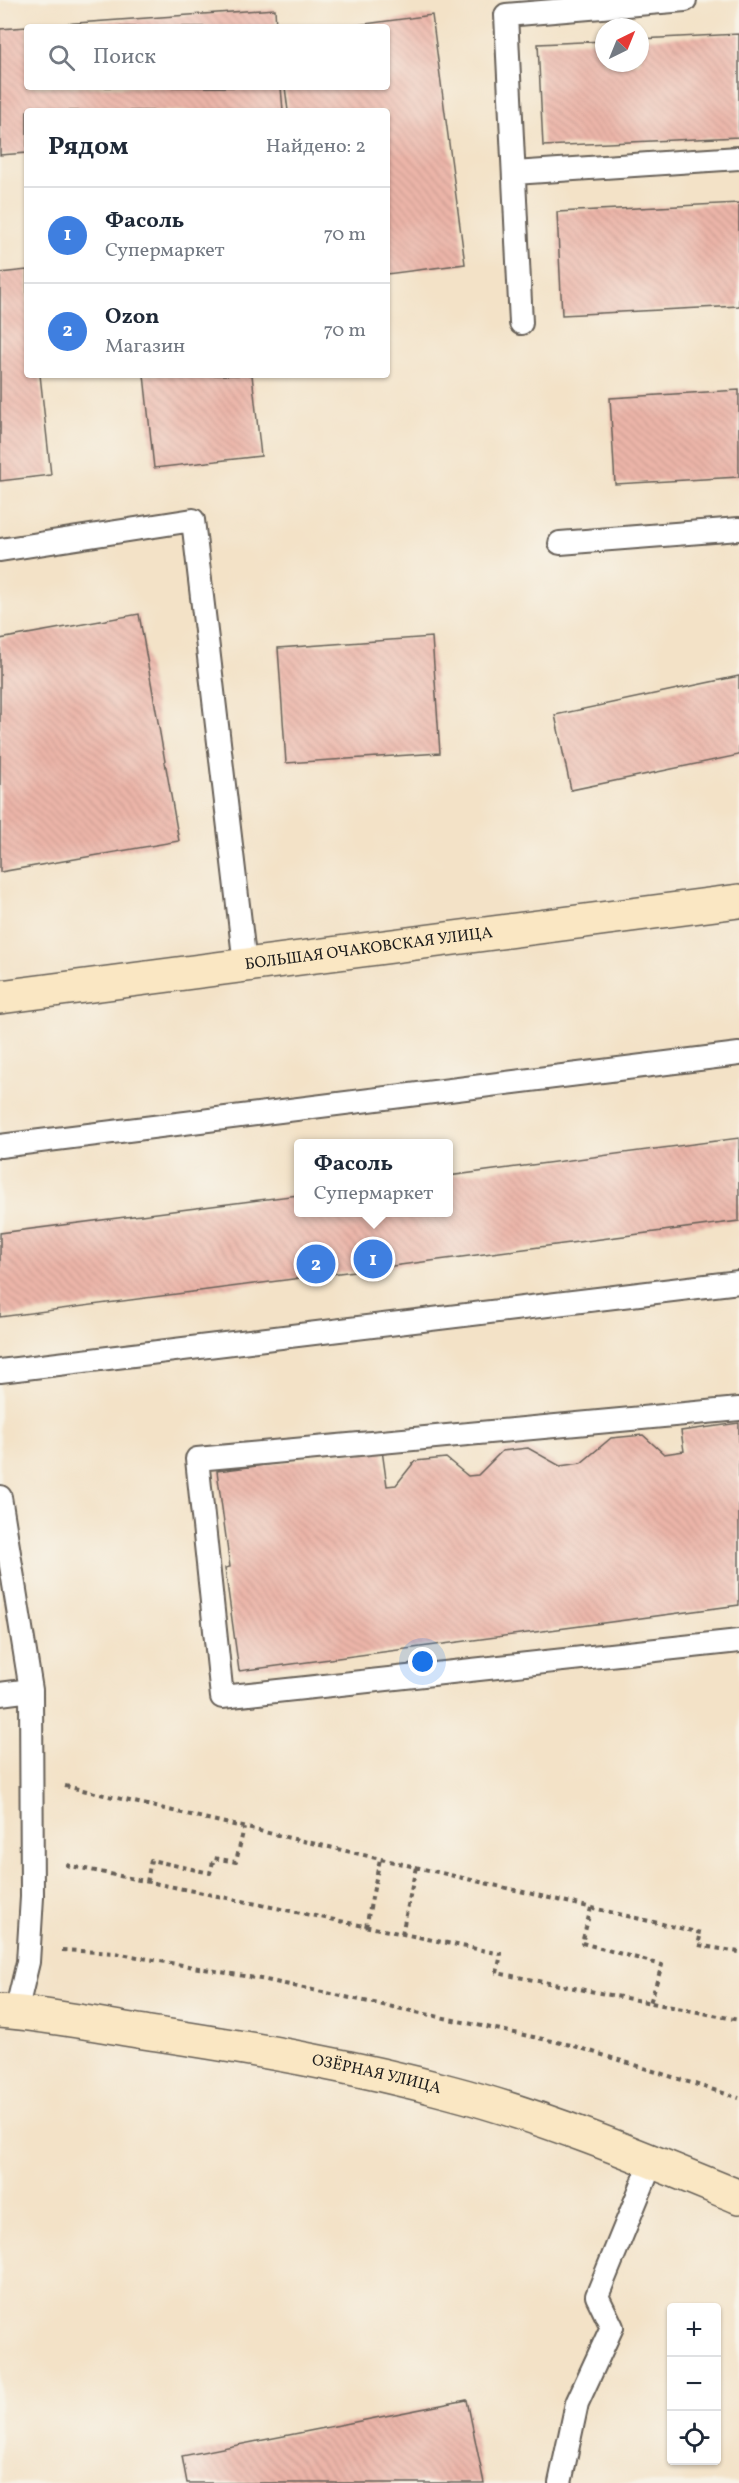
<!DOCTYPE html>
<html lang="ru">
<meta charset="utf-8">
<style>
body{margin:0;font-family:Vollkorn,serif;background:#f6f6f7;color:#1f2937}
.controls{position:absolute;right:18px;bottom:18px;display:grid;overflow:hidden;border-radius:6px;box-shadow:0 2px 4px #0004}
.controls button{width:54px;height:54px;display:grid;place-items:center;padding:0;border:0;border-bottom:2px solid #e0e1e3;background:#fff;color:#1f2937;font:30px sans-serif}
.compass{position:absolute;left:595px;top:18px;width:54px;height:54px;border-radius:50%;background:#fff;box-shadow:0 2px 4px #0004;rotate:43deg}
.you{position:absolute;left:423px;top:1662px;width:21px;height:21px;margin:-15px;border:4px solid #fff;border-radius:50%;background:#1a73e8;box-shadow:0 0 0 9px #1a73e833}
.badge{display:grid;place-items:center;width:39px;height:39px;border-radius:50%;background:#111827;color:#fff;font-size:20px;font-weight:700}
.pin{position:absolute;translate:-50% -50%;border:3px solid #fff;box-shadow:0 2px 6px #0006}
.popup{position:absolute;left:294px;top:1139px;width:159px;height:78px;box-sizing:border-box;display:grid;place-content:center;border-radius:6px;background:#fff;filter:drop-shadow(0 2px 4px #0005);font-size:20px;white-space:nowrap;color:#747a83}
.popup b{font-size:22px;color:#1f2937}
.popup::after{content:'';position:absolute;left:50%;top:100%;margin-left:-12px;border:12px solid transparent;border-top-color:#fff}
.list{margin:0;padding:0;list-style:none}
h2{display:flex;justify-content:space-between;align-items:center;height:78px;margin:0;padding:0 24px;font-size:26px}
h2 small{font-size:20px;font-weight:400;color:#747a83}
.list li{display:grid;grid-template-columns:39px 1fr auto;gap:18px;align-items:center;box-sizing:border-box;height:96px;padding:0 24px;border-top:2px solid #e0e1e3}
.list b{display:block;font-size:22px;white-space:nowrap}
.list p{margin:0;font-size:20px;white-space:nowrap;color:#747a83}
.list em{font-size:20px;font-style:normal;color:#747a83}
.icon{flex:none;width:33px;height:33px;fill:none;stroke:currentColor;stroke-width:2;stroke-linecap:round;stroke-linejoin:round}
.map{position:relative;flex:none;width:739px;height:2483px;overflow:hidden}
.search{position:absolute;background:#fff;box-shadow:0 2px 4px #0004;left:24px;top:24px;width:366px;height:66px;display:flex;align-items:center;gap:15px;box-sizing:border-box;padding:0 21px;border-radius:6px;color:#747a83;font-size:22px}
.panel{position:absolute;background:#fff;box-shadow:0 2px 4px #0004;left:24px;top:108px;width:366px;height:270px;border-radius:6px}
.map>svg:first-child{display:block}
.building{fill:url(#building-back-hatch)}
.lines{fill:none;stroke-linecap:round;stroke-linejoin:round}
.lane-casing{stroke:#676158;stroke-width:26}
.secondary-casing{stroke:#676158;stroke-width:36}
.path{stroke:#676158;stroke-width:4;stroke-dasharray:4.5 4.5;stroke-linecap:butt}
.lane{stroke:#fff;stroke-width:22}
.secondary{stroke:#fae7c3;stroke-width:33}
.labels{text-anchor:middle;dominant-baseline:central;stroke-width:4.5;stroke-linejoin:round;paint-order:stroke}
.street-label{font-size:16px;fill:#1c1c1c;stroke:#f7f3e8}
</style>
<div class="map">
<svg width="739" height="2483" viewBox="0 0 739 2483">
<defs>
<pattern id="building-back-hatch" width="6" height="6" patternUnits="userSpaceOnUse" patternTransform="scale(1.5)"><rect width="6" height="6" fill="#ecb5a9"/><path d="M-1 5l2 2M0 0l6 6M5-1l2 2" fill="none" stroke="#ca9b91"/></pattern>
</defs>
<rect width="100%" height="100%" fill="#f7f3e8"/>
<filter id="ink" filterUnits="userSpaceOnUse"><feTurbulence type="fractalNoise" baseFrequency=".0167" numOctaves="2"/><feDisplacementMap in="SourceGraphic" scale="12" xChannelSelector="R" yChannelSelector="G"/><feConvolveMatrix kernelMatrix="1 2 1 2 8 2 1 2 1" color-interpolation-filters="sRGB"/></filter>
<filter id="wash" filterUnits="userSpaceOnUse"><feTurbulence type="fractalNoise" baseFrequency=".008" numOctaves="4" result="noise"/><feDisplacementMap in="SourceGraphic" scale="24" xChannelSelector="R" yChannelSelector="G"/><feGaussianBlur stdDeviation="1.35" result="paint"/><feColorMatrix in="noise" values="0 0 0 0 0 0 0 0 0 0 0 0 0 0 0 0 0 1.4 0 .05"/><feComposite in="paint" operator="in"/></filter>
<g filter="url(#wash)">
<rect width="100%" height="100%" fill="#f3e2c7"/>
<g id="blocks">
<path class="building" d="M275,9L276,27H49V25Z
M432,15L465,264L387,274V111H288L285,87H387V27L350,26Z
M27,27V87H281L283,111H27V153L0,155V29Z
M739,34V137L543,146L538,44L604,41V63H640V39Z
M739,203V306L562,315L557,212Z
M27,270V375H40L51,475L0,481V273Z
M144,375H252L261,456L154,468Z
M739,390V477L615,484L610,398Z
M139,614L179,841L0,872V639Z
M432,637L440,753L286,763L278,648Z
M739,676V755L571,790L555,715Z
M739,1138V1221L0,1317V1233L298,1195V1212H448V1176Z
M739,1423V1605L239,1671L225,1568L230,1567L217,1471L382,1450L387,1486L396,1485L415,1461L446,1458L468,1476L478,1475L502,1451L528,1448L560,1466L581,1463L611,1438L643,1435L664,1454L684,1451L681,1431Z
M467,2400L484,2483H187L182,2456Z"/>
</g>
</g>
<g filter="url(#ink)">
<use href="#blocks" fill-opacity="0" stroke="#676158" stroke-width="1.5"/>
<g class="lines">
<defs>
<path id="lane" d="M514,173L739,158
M521,323L506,15L685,0
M560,543L739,529
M0,550L193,520L245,965
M0,1146L739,1054
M0,1371L739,1282
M739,1409L197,1459L222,1697L739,1641
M0,1497L31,1690L32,1897L28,1962L16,2012
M0,1694L31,1690
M560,2483L577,2403L612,2327L597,2296L652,2161"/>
<g id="secondary">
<path id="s1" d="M0,997L739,901"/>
<path id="s2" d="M0,2011C52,2015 105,2026 157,2034C255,2049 354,2066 450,2092C549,2118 644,2158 739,2197"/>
</g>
</defs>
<use href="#lane" class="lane-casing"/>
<use href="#secondary" class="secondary-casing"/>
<path class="path" d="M65,1786L701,1933L698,1945L739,1952
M66,1865L501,1954L497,1973L739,2020
M147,1882L151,1860L210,1873L214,1858L236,1862L244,1828
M591,1908L582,1943L662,1965L650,2003
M366,1927L380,1859
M402,1934L416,1867
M62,1950L115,1953L266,1980L571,2045L739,2098"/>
<use href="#lane" class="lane"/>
<use href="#secondary" class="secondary"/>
</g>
</g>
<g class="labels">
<g class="street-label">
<text stroke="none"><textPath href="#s1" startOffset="372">БОЛЬШАЯ ОЧАКОВСКАЯ УЛИЦА</textPath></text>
<text stroke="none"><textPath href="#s2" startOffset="382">ОЗЁРНАЯ УЛИЦА</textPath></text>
</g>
</g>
</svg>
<div class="controls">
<button>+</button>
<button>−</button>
<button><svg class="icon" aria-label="locate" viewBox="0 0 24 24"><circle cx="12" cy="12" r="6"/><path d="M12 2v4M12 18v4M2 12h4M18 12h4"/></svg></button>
</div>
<svg class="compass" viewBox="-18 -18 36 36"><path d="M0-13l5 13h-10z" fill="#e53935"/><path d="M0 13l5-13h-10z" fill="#747a83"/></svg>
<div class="you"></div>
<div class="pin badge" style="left:373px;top:1259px;background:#3f7fe0">1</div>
<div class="popup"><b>Фасоль</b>Супермаркет</div>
<div class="pin badge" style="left:316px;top:1264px;background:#3f7fe0">2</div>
<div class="search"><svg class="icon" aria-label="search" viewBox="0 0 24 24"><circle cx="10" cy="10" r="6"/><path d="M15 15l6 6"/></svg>Поиск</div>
<section class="panel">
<h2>Рядом<small>Найдено: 2</small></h2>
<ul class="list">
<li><span class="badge" style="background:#3f7fe0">1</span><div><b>Фасоль</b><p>Супермаркет</p></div><em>70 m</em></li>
<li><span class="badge" style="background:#3f7fe0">2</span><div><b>Ozon</b><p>Магазин</p></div><em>70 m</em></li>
</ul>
</section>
</div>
